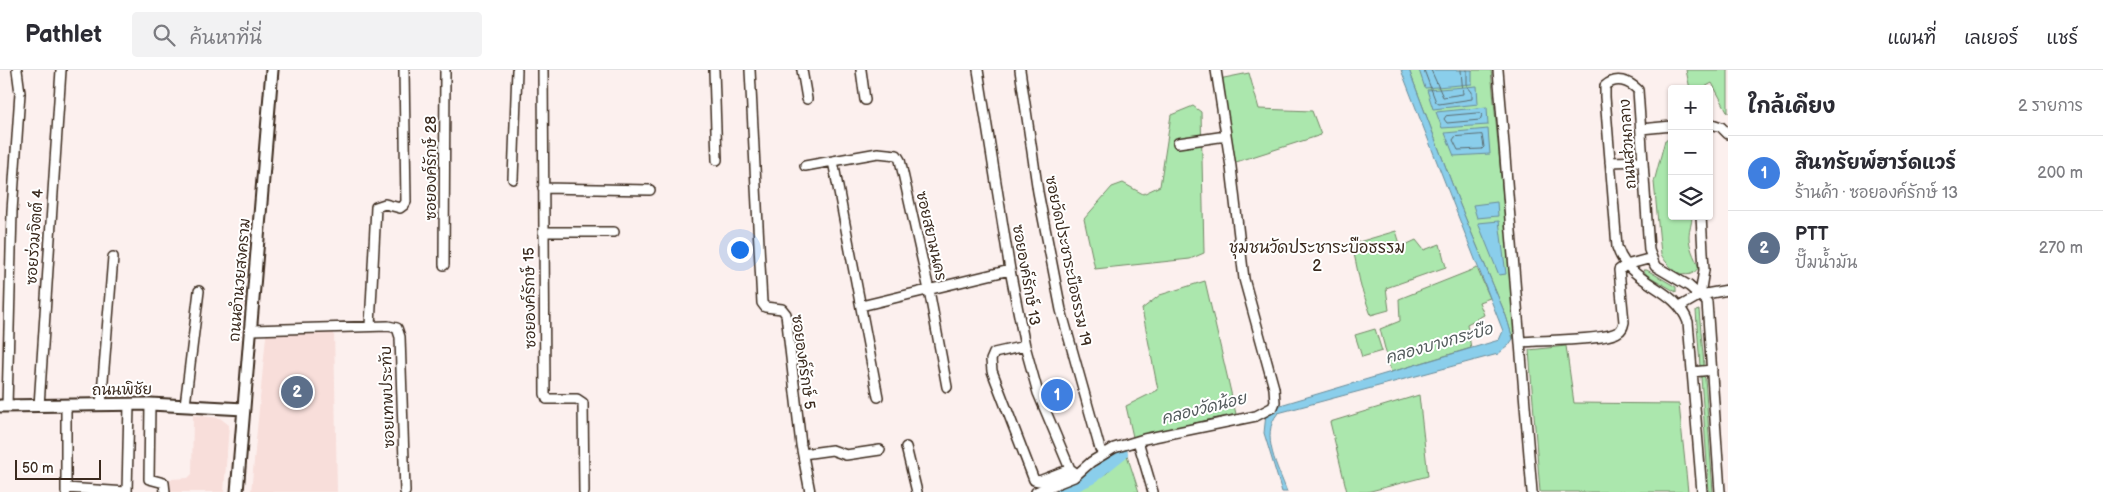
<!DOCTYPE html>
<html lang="th">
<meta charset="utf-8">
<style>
body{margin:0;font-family:"Balsamiq Sans","Playpen Sans Thai",sans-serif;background:#f2f2f3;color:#2b2b33}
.controls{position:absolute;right:15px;top:15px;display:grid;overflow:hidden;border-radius:5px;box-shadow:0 1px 4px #0004}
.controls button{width:45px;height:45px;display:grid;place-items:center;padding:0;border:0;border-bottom:1px solid #e1e1e2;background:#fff;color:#2b2b33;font:25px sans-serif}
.scale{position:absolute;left:15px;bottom:12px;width:86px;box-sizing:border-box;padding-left:5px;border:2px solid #3b2a1e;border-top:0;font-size:14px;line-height:18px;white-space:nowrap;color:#3b2a1e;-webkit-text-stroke:4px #fff;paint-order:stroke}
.you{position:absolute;left:739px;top:179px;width:18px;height:18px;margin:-12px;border:4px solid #fff;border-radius:50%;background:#1a73e8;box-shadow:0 0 0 8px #1a73e833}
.badge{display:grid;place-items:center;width:32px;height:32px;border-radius:50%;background:#b45309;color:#fff;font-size:16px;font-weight:700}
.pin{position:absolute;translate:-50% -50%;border:2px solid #fff;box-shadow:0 1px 5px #0006}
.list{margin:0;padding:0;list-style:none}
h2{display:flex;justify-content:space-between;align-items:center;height:65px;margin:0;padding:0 20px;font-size:21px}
h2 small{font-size:16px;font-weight:400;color:#7c7c81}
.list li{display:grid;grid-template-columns:32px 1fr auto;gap:15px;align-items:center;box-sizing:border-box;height:75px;padding:0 20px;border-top:1px solid #e1e1e2}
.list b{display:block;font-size:19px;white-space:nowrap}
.list p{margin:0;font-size:16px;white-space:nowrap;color:#7c7c81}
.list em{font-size:16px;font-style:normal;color:#7c7c81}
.icon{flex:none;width:28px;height:28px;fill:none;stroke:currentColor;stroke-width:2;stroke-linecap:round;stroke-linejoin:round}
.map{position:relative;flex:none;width:1728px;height:422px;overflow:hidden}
header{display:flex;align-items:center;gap:30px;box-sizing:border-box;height:70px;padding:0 25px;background:#fff;border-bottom:1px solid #e1e1e2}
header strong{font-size:24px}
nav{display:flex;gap:28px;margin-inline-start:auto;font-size:18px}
.search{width:350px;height:45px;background:#f2f2f3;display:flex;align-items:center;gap:12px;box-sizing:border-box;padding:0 18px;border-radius:5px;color:#7c7c81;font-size:19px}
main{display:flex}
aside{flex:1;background:#fff}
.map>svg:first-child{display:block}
.built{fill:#f8deda}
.green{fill:#abe7ad;stroke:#738866}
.water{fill:#8aceeb;stroke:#6a8c99}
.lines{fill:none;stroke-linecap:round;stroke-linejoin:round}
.shore{stroke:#5b6c70;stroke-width:1}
.canal{stroke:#8aceeb;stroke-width:12}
.minor-casing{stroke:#3b2a1e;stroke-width:12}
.tertiary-casing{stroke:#3b2a1e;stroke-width:15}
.minor{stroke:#fff;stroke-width:9}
.tertiary{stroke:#fff;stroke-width:11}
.labels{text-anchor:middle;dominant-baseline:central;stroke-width:4;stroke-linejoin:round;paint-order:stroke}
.street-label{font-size:15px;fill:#3b2a1e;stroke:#fff}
.neighbourhood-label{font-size:16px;fill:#3b2a1e;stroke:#fff}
.water-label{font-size:16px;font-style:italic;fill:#535b5c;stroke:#fff}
</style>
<header>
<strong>Pathlet</strong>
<div class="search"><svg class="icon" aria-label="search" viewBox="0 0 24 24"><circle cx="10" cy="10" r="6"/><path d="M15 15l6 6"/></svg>ค้นหาที่นี่</div>
<nav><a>แผนที่</a><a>เลเยอร์</a><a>แชร์</a></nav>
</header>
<main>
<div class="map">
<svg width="1728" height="422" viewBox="0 0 1728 422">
<rect width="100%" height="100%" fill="#fcf0ee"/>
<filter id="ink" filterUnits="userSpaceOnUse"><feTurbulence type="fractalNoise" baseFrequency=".02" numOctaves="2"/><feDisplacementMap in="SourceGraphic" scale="10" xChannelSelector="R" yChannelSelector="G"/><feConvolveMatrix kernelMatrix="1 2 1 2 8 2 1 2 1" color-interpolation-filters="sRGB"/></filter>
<g filter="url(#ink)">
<path class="built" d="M267,256L334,259L337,422H251Z
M193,345L220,348L229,355L224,422H169L170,409L188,408L192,404Z"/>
<path class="green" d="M1409,0H1491L1515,252L1513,269L1506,246L1460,135Z
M1686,0H1728V43L1712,13L1701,19H1690Z
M1249,3L1259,39L1312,41L1321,65L1233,93L1219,9Z
M1193,36L1201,42L1204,183L1190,189L1095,199L1084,149L1112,117L1123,113L1143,124L1160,116L1171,45Z
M1665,70H1671L1672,73V146H1692C1692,154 1689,160 1689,166C1689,177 1694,187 1699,197C1687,215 1668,198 1661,184L1654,112Z
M1396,161L1401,177L1416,170L1424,180L1440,174L1446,197L1386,218L1389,240L1371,245L1361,217L1352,174Z
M1477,198L1490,228L1479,232L1484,245L1467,254L1471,278L1391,302L1380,259L1400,251L1399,229Z
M1643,200H1647L1676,217V222L1647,205Z
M1205,211L1236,344L1133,367L1126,336L1158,320L1142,239L1160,225Z
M1699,240L1704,295L1702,297L1700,296L1696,241Z
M1375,259L1382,281L1362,287L1355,265Z
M1566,276L1574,333L1679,334L1688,422H1540L1529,280Z
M1703,306L1705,308L1713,422H1709L1701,307Z
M1419,325L1428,406L1367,422H1347L1330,352Z
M1126,382L1139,422H1069L1107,403Z"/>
<path class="water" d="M1401,0H1409L1460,135L1506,246L1513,269L1508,276L1498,284L1278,343C1259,365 1279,399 1287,422H1282L1264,363L1266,344L1277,336L1499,270L1503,261Z
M1419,0H1472V14L1425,18Z
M1477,16L1478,34L1433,39L1427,20Z
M1487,37L1488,55L1442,58L1436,42Z
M1488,59L1490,84L1454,86L1445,63Z
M1497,132L1498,146L1477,148L1473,135Z
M1499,151L1506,204L1499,205L1478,153Z"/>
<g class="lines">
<path class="shore" d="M1424,0L1436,32L1439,34L1472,29V22L1467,16V0
M1431,0L1443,27L1463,24L1461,0
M1480,43L1482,45L1480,50L1447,53L1444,49L1446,46Z
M1482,65L1484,77L1482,79L1458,80L1453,70L1455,67Z"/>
<path class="canal" d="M1062,422L1091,408L1122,383"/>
<defs>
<path id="minor" d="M543,0L545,324L547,329H577L583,333L584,422
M714,0L717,90
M750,0L762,233L765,237L782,239L786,244L801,375L810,422
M802,0L807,29
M861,0L865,30
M978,0L1010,200L1025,276L1038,323L1070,399L1077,404
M1020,0L1038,122L1061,240L1100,379L1104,384
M1498,0L1532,422
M1709,53L1721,57L1728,64
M1641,59L1672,56
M1178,73L1226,66
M833,91L878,327
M1610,92L1643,91
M805,96L878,83L897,85L900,90L929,220L947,317
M513,109L517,0
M543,118L650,120
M543,162H614
M444,195L445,0
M1700,225L1704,200L1701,146
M861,236L1010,200
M1681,236L1700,225L1728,220
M370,256L376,137L385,134L400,138L404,135L406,132L404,0
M251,260L388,256L397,258L400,267L405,422
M1521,272C1540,270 1605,271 1618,262C1622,260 1623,257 1624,252L1619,200L1626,195L1652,188
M1025,276L994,283L991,290L992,301L1034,410L1039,411L1070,399
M1692,302L1712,300
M150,334L149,409L164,413L165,422
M101,335L113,187
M185,335L199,221
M7,336L12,141L20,23L17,0
M39,336L61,0
M66,336V422
M1138,371L1153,422
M906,377L917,422
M803,384L832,380L846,385L880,380
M66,418L127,422
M127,422L129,334
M1036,422L1074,407L1091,392L1114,378L1144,369L1256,346L1273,337L1275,332L1274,318L1244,209L1231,97L1216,0
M1702,422L1688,252C1677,222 1645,217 1626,194C1622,189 1619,183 1617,177L1605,27V16C1616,6 1629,11 1638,20L1649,180L1655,196L1689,216L1707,232L1720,422"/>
<path id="tertiary" d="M0,336L150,334L244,339
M237,422L272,0"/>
</defs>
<use href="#minor" class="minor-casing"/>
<use href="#tertiary" class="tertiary-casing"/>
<use href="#minor" class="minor"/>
<use href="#tertiary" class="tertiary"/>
</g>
</g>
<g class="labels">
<g class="street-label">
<text transform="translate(1628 74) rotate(-94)">ถนนส่วนกลาง</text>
<text transform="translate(431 98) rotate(-90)">ซอยองค์รักษ์ 28</text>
<text transform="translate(931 166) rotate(77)">ซอยสยามนคร</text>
<text transform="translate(35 167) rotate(-86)">ซอยร่วมจิตต์ 4</text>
<text transform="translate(1068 191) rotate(78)">ซอยวัดประชาระบือธรรม 19</text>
<text transform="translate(1026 205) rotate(80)">ซอยองค์รักษ์ 13</text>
<text transform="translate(240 210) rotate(-85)">ถนนอำนวยสงคราม</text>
<text transform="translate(530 228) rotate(-91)">ซอยองค์รักษ์ 15</text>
<text transform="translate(803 292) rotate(82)">ซอยองค์รักษ์ 5</text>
<text transform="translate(122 320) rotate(-1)">ถนนพิชัย</text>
<text transform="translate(388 327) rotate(-92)">ซอยเทพประทับ</text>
</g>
<g class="neighbourhood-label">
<text x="1317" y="178">ชุมชนวัดประชาระบือธรรม<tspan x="1317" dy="18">2</tspan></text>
</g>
<g class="water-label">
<text transform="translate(1439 274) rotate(-16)">คลองบางกระบือ</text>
<text transform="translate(1204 339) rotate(-14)">คลองวัดน้อย</text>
</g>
</g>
</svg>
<div class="controls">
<button>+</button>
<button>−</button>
<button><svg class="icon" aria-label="layers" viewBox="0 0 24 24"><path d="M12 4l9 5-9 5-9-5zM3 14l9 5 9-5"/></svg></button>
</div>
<div class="scale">50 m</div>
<div class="you"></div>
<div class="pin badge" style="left:1057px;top:325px;background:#3f7fe0">1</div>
<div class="pin badge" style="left:297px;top:322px;background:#5c6f8a">2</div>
</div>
<aside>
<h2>ใกล้เคียง<small>2 รายการ</small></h2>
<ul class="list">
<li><span class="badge" style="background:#3f7fe0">1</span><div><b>สินทรัยพ์ฮาร์ดแวร์</b><p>ร้านค้า · ซอยองค์รักษ์ 13</p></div><em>200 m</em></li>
<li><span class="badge" style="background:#5c6f8a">2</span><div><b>PTT</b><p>ปั๊มน้ำมัน</p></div><em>270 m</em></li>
</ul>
</aside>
</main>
